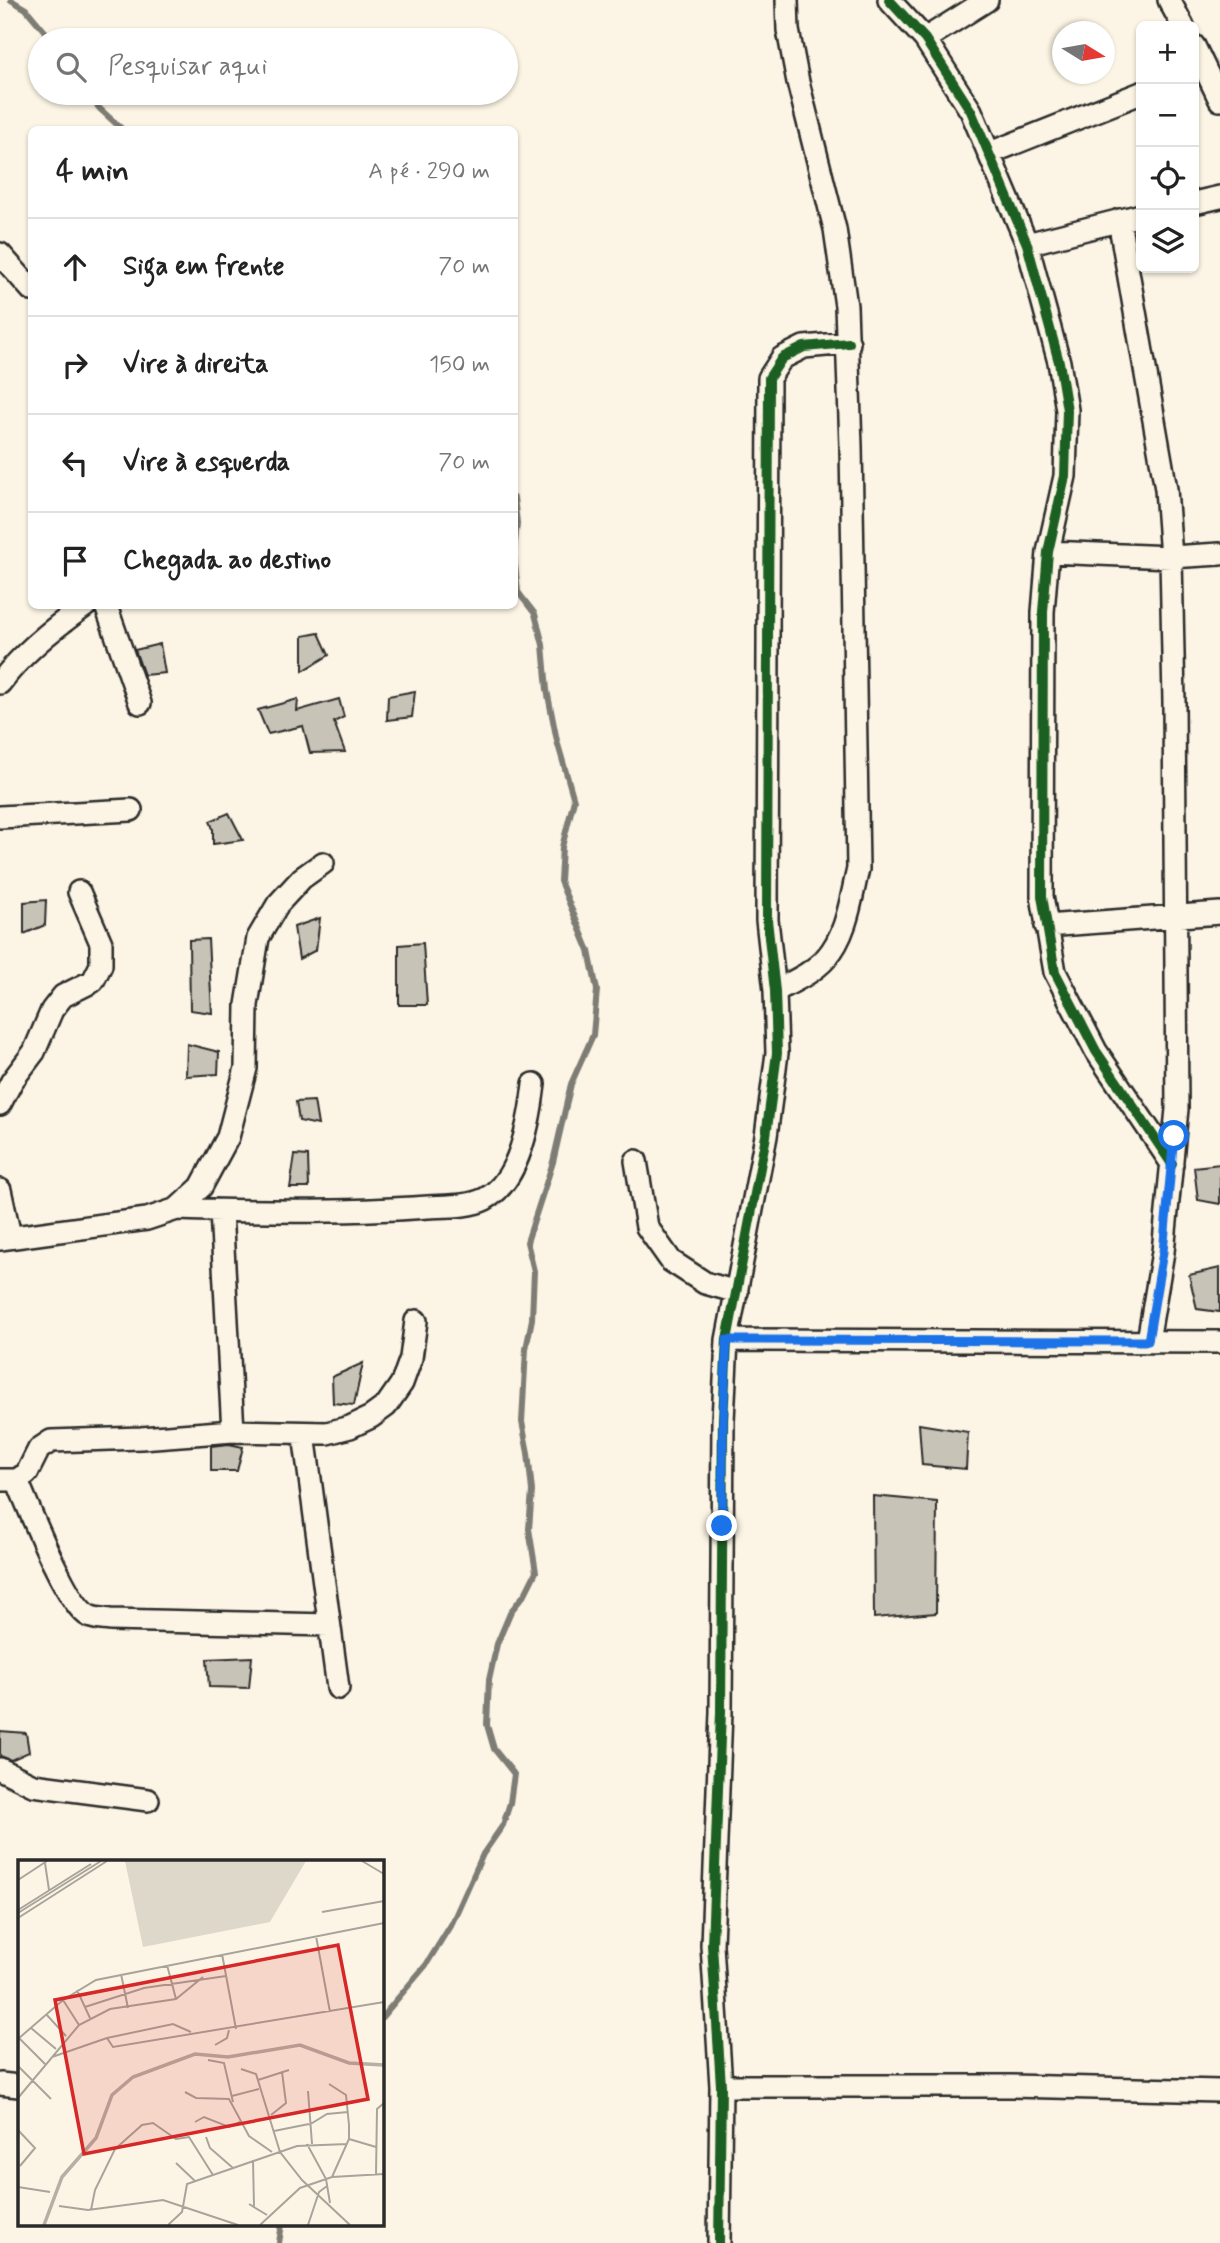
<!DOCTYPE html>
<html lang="pt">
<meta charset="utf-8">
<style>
body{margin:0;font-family:Mynerve,sans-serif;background:#f6f6f6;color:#222}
.controls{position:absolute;right:21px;top:21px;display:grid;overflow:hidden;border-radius:10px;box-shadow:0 2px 5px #0004}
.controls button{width:63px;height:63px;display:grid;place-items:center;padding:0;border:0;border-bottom:2px solid #e0e0e0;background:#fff;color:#222;font:35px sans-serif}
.compass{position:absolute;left:1052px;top:21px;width:63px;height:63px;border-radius:50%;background:#fff;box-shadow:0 2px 5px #0004;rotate:101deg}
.stop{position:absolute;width:21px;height:21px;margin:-16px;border:5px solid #1a73e8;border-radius:50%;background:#fff}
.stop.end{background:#1a73e8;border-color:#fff;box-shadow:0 2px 7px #0008}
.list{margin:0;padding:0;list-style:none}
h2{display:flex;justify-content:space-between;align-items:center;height:91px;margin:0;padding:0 28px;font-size:30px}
h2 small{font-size:23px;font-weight:400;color:#767676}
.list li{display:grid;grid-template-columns:46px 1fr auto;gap:21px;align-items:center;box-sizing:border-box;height:98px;padding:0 28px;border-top:2px solid #e0e0e0}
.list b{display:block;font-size:26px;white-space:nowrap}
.list em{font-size:23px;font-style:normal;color:#767676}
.icon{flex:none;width:38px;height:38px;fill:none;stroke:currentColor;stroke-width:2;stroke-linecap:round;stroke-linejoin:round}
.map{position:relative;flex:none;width:1220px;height:2243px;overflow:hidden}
.search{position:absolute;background:#fff;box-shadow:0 2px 5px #0004;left:28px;top:28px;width:490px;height:77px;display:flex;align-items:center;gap:18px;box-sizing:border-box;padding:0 24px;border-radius:38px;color:#767676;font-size:26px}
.panel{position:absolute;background:#fff;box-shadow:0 2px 5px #0004;left:28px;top:126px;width:490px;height:483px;border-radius:10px}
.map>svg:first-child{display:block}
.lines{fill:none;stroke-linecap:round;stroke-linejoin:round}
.stream{stroke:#7d7b74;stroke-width:6}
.building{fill:#c8c3b7;stroke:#2b2b2b;stroke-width:2}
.minor-casing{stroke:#2b2b2b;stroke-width:26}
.minor{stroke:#fcf5e5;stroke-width:21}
.cycleway-casing{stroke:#fcf5e5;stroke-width:15}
.cycleway{stroke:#1b5e20;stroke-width:10}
.route{stroke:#1a73e8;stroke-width:9}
.inset-river{fill:none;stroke:#b4b0a5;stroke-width:3.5}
.inset-road{fill:none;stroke:#a8a49b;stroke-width:2}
.view{fill:#d62828;fill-opacity:0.15;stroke:#d62828;stroke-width:3.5}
.inset-edge{fill:none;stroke:#2b2b2b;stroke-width:3.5}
</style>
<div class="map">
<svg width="1220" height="2243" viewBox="0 0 1220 2243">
<rect width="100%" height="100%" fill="#fcf5e5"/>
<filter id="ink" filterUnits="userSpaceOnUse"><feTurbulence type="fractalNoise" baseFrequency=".0143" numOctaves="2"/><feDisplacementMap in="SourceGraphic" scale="14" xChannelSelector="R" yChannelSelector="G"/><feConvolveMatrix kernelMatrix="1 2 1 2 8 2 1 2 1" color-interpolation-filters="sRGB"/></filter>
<g filter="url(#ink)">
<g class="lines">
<path class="stream" d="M11,0L26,9L52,40
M87,93L100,109L123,130
M514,498L517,523L514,552
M382,2017L426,1965L452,1923L483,1854L503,1825L510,1803L514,1774L494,1749L487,1725L489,1680L497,1644L511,1611L525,1594L536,1572L529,1529L532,1491L528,1453L522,1422L526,1349L532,1319L534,1271L527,1242L553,1162L571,1084L593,1035L597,990L589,951L560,881L562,847L574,800L557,741L547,690L543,645L535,614L518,592L514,555
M279,2243L282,2224"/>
</g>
<path class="building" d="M319,633L329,655L303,671V636Z
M160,644L165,673L144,675L135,650Z
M415,691L412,717L387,720L388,696Z
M298,699L297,711L339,699L344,717L334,722L345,752L310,753L303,726L268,734L258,710Z
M229,813L243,840L213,844V829L210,821Z
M46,900L45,925L24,934V902Z
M320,918L316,950L299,959L294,927Z
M208,939L212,1013L190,1010L189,940Z
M423,943L427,1005H399V945Z
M187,1044L219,1052L218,1074L186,1076Z
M314,1101L318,1125L299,1121L296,1102Z
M295,1155L308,1156L309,1188H290Z
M1220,1164V1204L1198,1200L1194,1167Z
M1220,1268V1312L1197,1309L1189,1275Z
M363,1363L354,1405L333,1403L332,1377Z
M919,1424L968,1432L966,1469L922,1465Z
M229,1444L243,1447L237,1471H211V1446Z
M873,1496L937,1502L936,1613L874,1618Z
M252,1657L249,1688L209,1687L207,1659Z
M0,1731L26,1733L29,1752L11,1760L0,1756Z"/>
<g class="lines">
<defs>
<path id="minor" d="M889,0L925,39L971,111L1027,244L1059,362L1067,410L1065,476L1048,552L1043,612L1042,896L1055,972L1096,1051L1172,1164
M1169,0L1183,26
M925,39L987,0
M1194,46L1220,100
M990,153L1141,93
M1194,203L1220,197
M1119,220L1166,489L1171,557L1174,702L1177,1109L1163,1252L1148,1341
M1027,244L1141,215
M0,254L32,290
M1048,552L1171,557L1220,554
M106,606L140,703
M0,683C23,652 53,628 85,606
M0,817L131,810
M1046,926L1220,913
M775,991C792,982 813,973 826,958C847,935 851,898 858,869L851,446L846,306L835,229L798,82L788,30L787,0
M0,1104L12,1081L34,1052L52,1010L63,996L93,981L101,965V943L79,892
M636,1161L647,1227L671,1261L705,1283L737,1292
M0,1190L10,1236
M177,1209C260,1212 345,1213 428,1207C445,1206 469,1207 485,1199C520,1181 530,1119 534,1084
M221,1211L233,1431
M0,1239L147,1219L177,1209L201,1187L228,1137L246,1068L247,1005L258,938L278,904L302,878L323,863
M727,1340L1220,1342
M304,1434L338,1688
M0,1480H17L27,1473L39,1449L51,1441L141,1438L233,1431L327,1433L350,1427L371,1417L386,1406L402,1383L411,1358L416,1321
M17,1480C28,1506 67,1606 89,1616C94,1619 104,1619 110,1620L329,1625
M0,1769L33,1785L148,1800
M0,2084L19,2086
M721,2086H1011L1220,2091
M719,2243L721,2086L712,1945L721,1712L723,1420L727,1340L766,1136L777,1053L775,991L767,920L769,378L782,358L804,347L849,343"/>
</defs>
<use href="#minor" class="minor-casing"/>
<use href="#minor" class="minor"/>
<defs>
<path id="cycleway" d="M889,0L925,39L971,111L1027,244L1059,362L1067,410L1065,476L1048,552L1043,612L1042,896L1055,972L1096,1051L1172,1164
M719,2243L721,2086L712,1945L721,1712L723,1420L727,1340L766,1136L777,1053L775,991L767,920L769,378L782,358L804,347L849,343"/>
</defs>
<use href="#cycleway" class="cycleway-casing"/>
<use href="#cycleway" class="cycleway"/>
</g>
</g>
<g class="lines" filter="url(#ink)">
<path class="route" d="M722,1526L723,1420L727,1340L1148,1341L1163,1252L1174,1136"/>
</g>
<g transform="translate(18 1860)">
<rect width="366" height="366" fill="#fcf5e5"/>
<path d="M107,1H288L252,62L125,87Z" fill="#ded8ca"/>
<path class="inset-river" d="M26,365L44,317L78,278L94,235L115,217L177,194L210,197L282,185L331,203L366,205"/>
<path class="inset-road" d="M344,1L366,14M27,3L31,30M0,20L29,1M0,50L73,4M304,52L366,41M0,53L83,1M0,58L89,1M298,76L312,152M204,94L218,169M149,105L158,139M103,114L110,148M59,130L72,158M45,140L61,165M67,147L126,128L208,116M28,154L48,176M13,168L38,189M1,178L27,204M89,178L95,187L366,142M0,179L45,140L78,120L366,63M197,185L209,178L211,170M34,197L89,178L155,164L173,172M190,200L206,203L215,242M0,206L33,239M223,209L238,214L262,292L284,320L332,365M240,220L271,210M311,224L328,235L331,265V279L314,317M290,231L294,284M167,232L178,238L211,239L231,276L254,292M214,236L241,229M0,238L61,165L92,149L158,139L185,117M253,255L268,243L264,212M177,262L186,257L211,267L222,262M291,265L309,254L330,252M0,270L17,288L2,306M256,271L291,264M188,277L192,288L215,308M331,279L358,287M289,284L308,319L312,343M235,300L236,347M158,303L177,321M358,315L359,249L366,243M0,327L32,332M231,344L249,355M41,346L70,350L145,340L220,365M73,350L77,330L97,289L124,265L135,263L158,279L171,277L195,315M150,365L164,352L169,324L279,286L329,284M242,365L282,328L314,317L366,314M290,365L301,332L309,326"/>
<path class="view" d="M320,85L350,239L66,294L37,140Z"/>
<rect width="366" height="366" class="inset-edge"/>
</g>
</svg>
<div class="controls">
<button>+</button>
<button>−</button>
<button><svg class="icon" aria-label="locate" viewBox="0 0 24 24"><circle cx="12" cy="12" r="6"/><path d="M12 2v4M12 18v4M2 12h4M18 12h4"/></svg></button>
<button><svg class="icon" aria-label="layers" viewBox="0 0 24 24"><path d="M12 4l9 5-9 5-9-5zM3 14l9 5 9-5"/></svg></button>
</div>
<svg class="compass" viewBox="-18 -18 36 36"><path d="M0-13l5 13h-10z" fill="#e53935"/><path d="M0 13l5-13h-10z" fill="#767676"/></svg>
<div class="stop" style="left:1174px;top:1136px"></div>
<div class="stop end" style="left:722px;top:1526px"></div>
<div class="search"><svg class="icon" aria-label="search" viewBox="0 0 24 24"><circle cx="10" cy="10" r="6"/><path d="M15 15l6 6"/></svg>Pesquisar aqui</div>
<section class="panel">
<h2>4 min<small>A pé · 290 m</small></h2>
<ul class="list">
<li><svg class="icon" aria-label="ahead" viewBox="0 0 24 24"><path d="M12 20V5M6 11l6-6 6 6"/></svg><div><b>Siga em frente</b></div><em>70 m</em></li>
<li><svg class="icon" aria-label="right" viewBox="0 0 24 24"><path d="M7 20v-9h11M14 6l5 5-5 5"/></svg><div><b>Vire à direita</b></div><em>150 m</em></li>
<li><svg class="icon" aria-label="left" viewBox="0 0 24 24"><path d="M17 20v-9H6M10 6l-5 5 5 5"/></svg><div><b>Vire à esquerda</b></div><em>70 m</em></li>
<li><svg class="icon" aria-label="arrive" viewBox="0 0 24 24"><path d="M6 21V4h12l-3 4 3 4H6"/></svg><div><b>Chegada ao destino</b></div></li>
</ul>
</section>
</div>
